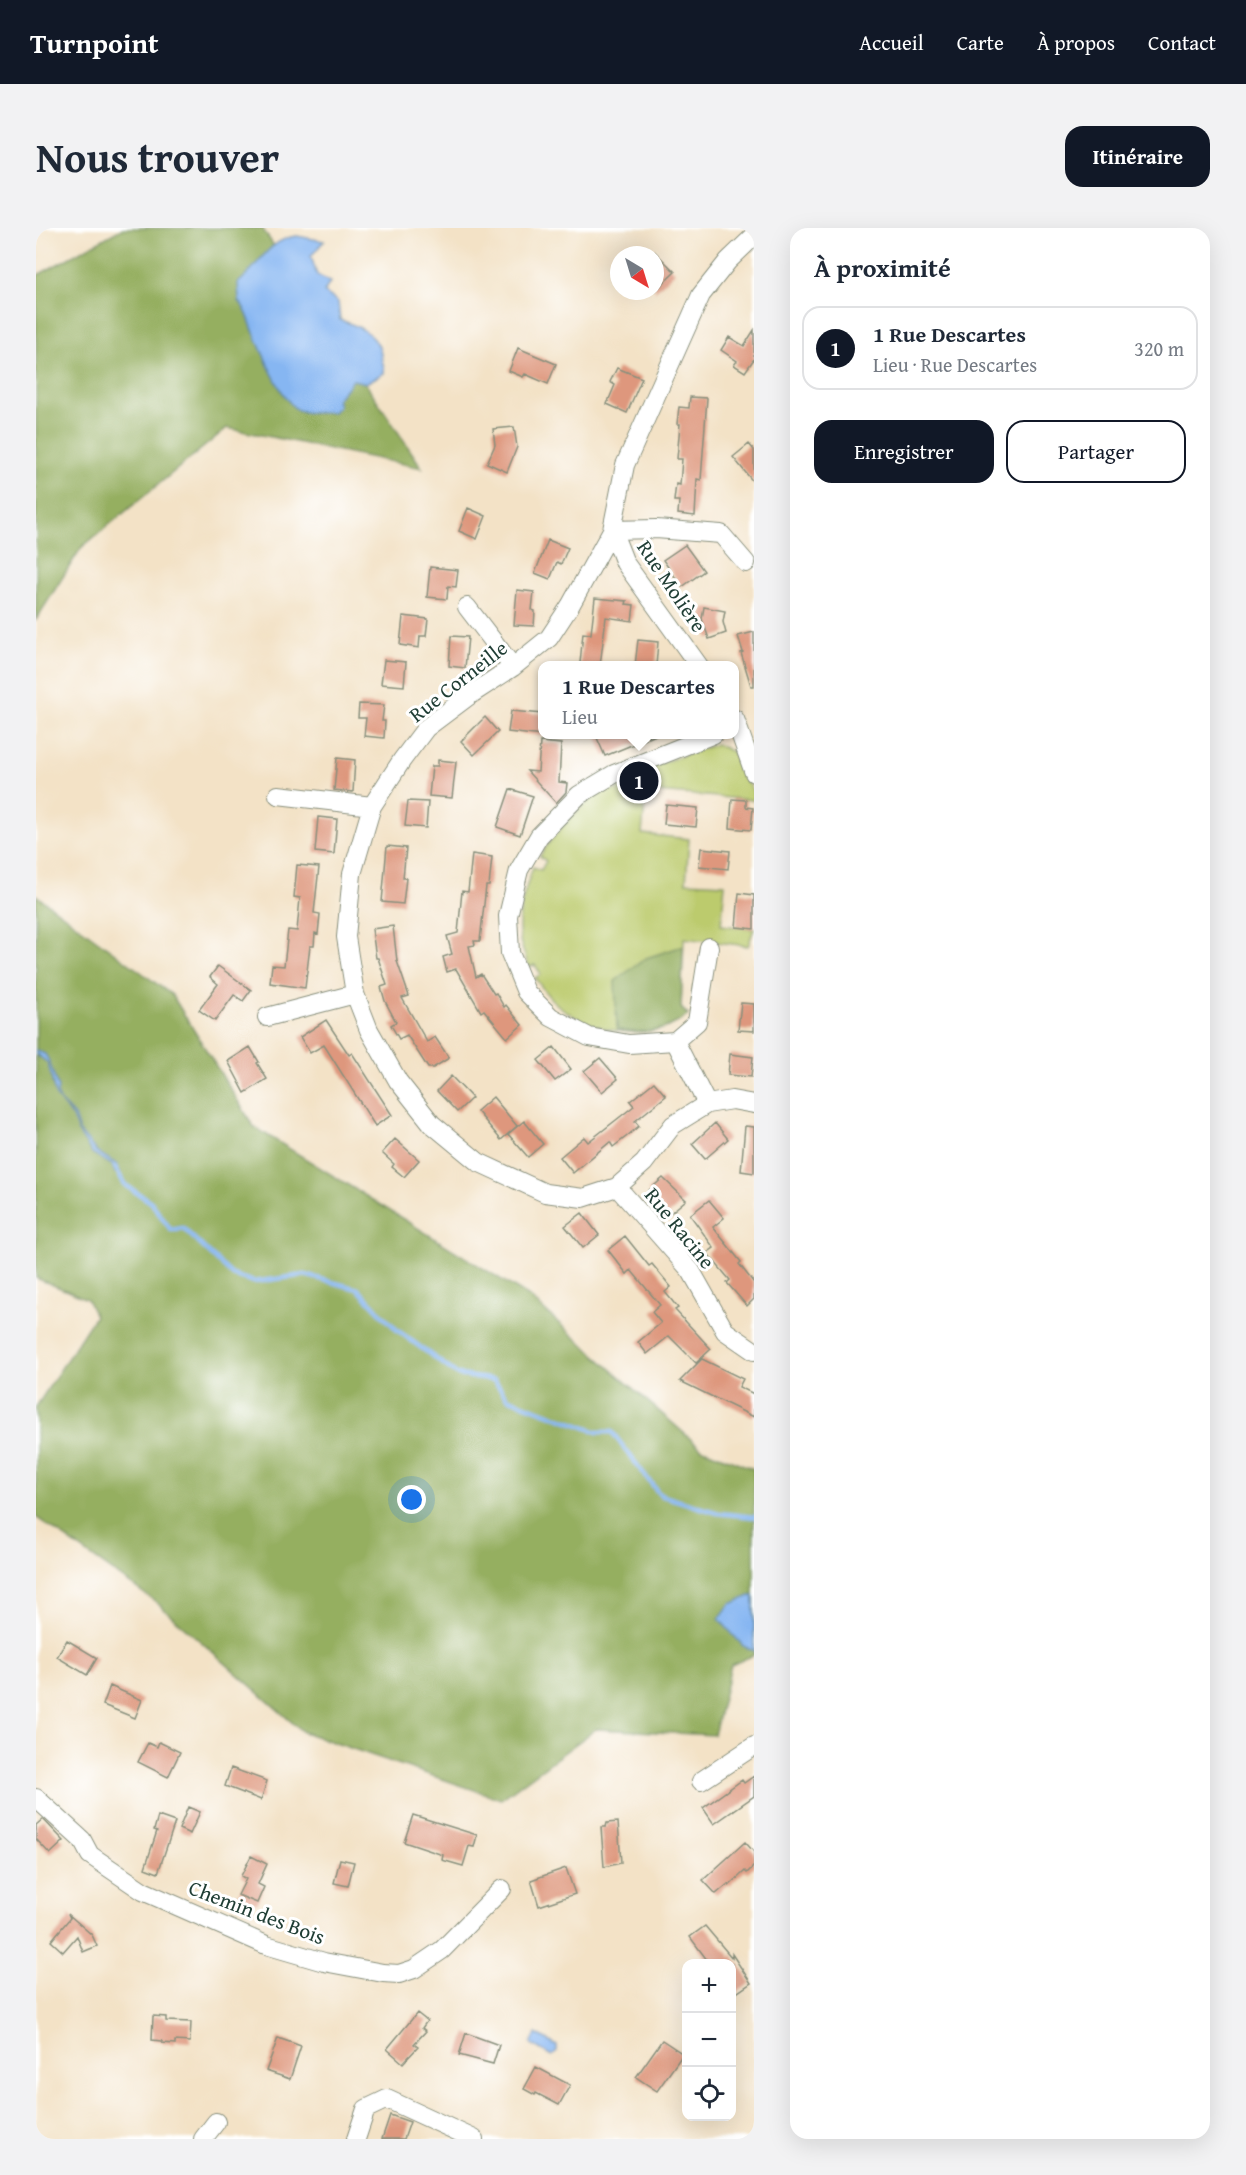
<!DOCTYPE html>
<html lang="fr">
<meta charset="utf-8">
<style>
body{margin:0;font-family:"Gentium Book Plus",serif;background:#f2f2f3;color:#1f2937}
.controls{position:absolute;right:18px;bottom:18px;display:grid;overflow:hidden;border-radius:12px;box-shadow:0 6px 24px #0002}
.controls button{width:54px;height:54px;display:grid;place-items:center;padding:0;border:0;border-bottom:2px solid #e0e1e3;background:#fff;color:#1f2937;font:30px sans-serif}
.compass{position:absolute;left:574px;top:18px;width:54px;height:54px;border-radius:50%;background:#fff;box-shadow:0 6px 24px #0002;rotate:142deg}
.you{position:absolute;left:376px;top:1272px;width:21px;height:21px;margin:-15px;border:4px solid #fff;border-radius:50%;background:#1a73e8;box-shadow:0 0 0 9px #1a73e833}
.badge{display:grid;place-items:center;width:39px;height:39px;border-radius:50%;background:#111827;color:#fff;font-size:20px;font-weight:700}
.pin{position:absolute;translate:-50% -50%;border:3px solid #fff;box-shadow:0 2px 6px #0006}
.popup{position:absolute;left:502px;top:433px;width:201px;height:78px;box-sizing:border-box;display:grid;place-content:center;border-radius:12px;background:#fff;filter:drop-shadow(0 2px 4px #0005);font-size:20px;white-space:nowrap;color:#747a83}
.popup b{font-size:22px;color:#1f2937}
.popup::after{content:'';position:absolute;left:50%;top:100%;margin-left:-12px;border:12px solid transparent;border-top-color:#fff}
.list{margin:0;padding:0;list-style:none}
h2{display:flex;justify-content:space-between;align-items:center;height:78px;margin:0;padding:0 24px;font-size:26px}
h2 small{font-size:20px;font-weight:400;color:#747a83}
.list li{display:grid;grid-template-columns:39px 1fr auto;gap:18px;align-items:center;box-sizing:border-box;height:84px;margin:0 12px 12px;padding:0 12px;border:2px solid #e0e1e3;border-radius:18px}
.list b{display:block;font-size:22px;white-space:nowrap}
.list p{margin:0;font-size:20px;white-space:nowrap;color:#747a83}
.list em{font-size:20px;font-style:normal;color:#747a83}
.actions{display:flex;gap:12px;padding:18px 24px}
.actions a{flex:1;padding:14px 0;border:2px solid #111827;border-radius:18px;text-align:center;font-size:21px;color:#111827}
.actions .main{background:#111827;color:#fff}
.icon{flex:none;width:33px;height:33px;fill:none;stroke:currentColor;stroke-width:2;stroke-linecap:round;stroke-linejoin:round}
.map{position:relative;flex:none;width:718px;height:1911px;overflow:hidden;border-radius:18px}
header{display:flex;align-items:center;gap:36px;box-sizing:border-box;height:84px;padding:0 30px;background:#111827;color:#fff}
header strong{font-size:28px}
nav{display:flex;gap:33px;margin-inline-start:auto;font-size:21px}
.intro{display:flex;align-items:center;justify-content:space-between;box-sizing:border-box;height:144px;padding:0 36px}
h1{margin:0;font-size:42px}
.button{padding:15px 27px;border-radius:18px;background:#111827;color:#fff;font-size:21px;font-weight:700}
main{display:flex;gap:36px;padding:0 36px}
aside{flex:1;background:#fff;border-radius:18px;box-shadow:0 6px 24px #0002}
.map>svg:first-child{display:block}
.green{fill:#bccb6d;stroke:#6e8450;stroke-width:1.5}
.forest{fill:#95af60;stroke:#5a764a;stroke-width:1.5}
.water{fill:#86b6f2;stroke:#527a93;stroke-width:1.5}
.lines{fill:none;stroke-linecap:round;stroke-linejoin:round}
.stream{stroke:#86b6f2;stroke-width:4.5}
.building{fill:#de977d}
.minor-casing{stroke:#89907d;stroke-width:20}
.minor{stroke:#fff;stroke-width:18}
.labels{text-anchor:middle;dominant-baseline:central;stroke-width:6;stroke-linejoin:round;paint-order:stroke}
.street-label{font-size:21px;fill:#1f3d34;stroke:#fff}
</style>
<header>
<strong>Turnpoint</strong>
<nav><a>Accueil</a><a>Carte</a><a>À propos</a><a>Contact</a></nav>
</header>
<div class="intro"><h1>Nous trouver</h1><a class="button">Itinéraire</a></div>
<main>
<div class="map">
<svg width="718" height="1911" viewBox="0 0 718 1911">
<rect width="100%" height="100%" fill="#fff"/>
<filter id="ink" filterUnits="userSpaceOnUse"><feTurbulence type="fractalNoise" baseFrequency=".0167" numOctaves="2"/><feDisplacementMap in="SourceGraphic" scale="12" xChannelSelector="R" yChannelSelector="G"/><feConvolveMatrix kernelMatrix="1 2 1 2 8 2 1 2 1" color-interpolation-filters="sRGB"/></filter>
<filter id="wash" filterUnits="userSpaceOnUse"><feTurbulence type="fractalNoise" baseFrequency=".008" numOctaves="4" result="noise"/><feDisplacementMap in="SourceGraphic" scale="24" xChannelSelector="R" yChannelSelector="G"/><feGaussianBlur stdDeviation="1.35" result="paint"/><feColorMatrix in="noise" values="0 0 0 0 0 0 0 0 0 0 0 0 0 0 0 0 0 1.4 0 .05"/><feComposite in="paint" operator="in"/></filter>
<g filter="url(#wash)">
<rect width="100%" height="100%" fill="#f3e2c6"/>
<path class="green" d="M680,516L697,524L704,544L718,565V572L610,563L606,606L653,611L650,654L689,656L685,697L718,701L712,718L648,710L645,780L652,787C617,817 557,805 523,778C513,771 506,759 499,750L505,746L499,737L493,739C490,730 486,721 484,712C480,687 489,662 497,639L505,642L510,633L504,628C522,599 545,578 573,557L576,563L585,560L582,552L602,543Z"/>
<path class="forest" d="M87,0H226L386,240L191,200L45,320L0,392V48Z
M0,667L136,767L218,899L492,1068L665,1220L718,1241V1427L695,1437L678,1507L560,1501L465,1571L267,1504L120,1374L0,1289V1179L59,1088L51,1071L0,1050Z
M647,718L645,780L652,787C632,804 607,806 581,802L579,753L610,730Z"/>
<path class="water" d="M261,8L288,13L275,28L281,47L294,54L288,64L302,74L304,92C321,97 342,107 345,126C345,133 349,137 348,145L330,155L317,152L301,171L303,178L297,184C287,184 269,187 260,181C246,171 226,124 219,107C213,94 212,83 203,73L202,55C223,38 232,11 261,8Z
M0,822L9,826L13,833L22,860L21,866L26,875L38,888L43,903L60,923L80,936L84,944L79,945L76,937L56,925L42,904L36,889L19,867L12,835L0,826Z
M714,1368H718V1423L707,1418L683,1391L694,1376Z
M500,1806L521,1818V1824L516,1828L495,1816Z"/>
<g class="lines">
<path class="stream" d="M79,939L89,957L115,974L135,1002L147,1000L196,1047L218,1054L269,1047L322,1061L361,1102L422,1147L458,1152L471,1170L561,1204H576L624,1267L682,1285L718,1289"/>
</g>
<g id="blocks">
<path class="building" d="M619,24L639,44L619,63Z
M718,102V131L709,144L698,137L701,133L685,122L693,109L708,118Z
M482,120L520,136L512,156L489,146L487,149L473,143Z
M581,140L606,150L591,185L571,176L579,157L574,154Z
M654,169L671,170L665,252L661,251L659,288L642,286L643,273H638L640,256L644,257L646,231H641L644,196H641L643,179L653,180Z
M478,199L481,219L471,244L451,235L459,217L457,201Z
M713,216L718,222V255L697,229Z
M432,280L450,288L441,311L423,303Z
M512,312L532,320L525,336L521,334L514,351L499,345Z
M649,317L668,343L646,359L627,332Z
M394,339L422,342L420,359L412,358L411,371L391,369Z
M481,362L498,364L496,382L499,383L498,398L478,397Z
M559,370L591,373L590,376L598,377L596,393L570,389L564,438H545L544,435L547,405L555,406Z
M668,379L689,383L687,394L690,405L673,411L666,391Z
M367,388L392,391L390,408H384L383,420L364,417Z
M718,404V458H715L705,425L707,424L702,408Z
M415,408L432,409L429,440L413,438Z
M602,412L622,414L620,438H599Z
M348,432L370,434L368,458L345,456Z
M323,476L348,477L346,493H349L348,510L328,508L330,490H322Z
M475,483L507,486V508L472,504Z
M449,489L462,504L438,527L425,513Z
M569,507H620L569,528L561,510Z
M504,514L525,516L523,554L531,555L530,564L520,575L491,543L502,544Z
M301,530L319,532L317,564L298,562Z
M402,532L420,534L416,570L393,568L396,538H402Z
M474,561L497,568L484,607L461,599Z
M696,571L710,572V579L717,580L715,602L694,600Z
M372,573L392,574L390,600L369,598Z
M630,577L662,580L660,599L628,596Z
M282,589L301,591L298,626L279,624Z
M351,618L370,620L367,650H370L367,676L346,674Z
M665,620L694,623L692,641L663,638Z
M436,626L456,629L453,658H450L444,713H438L439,717L433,718L440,749L445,746L458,766L460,765L468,779L470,777L486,797L471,810L448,782L445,784L420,741L411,744L407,729L416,726L411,708L422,705L426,663L432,664Z
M261,637L283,639L278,685L284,686L282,706L279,705L278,718H274L269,760L234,755L236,737L248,738L252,702L261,703L264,670L258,669Z
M703,665L718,667V701L700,699Z
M357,698L361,733L373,768L366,770L391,814L399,809L413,830L397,840H392L371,807L363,811L355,797L360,794L349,773L345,759L351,757L342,730H340L336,701Z
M182,738L215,762L207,773L198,767L179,793L163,782L182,756L174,749Z
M705,775L718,776V803L702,802Z
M290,792L313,827L316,825L356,887L339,898L288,817L274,825L264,809Z
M214,819L223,834L221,835L231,851L209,865L192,833Z
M518,819L535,841L519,853L502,832Z
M694,826L717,829L715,849L692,847Z
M564,830L582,851L566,864L548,843Z
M415,848L436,870L421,884L401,863Z
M618,854L630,868L599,893L603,898L590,909L577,919L574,914L537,945L524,929L548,909L552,914L598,878L594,873Z
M457,869L481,898L465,912L441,883Z
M488,893L507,916L492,929L472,906Z
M679,895L692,911L669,931L656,916Z
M709,898L718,899V945L705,943Z
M359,911L383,932L368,949L356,939L358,936L346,925Z
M627,950L650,972L632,987L612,963Z
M673,972L688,990L677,999L705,1034L703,1036L718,1055V1071L711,1078L691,1055L694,1052L671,1025L678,1020L654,987Z
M546,985L563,1007L547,1020L529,998Z
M589,1008L613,1038L616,1036L635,1059L629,1064L642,1080L639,1082L675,1121L660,1135L633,1108L611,1126L602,1114L625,1095L616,1084L624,1077L595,1042L591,1046L572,1022Z
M666,1131L707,1151L703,1159L718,1166V1189L644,1153Z
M31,1412L61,1430L51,1447L21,1429Z
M74,1458L106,1472L99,1490L67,1477Z
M123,1514L144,1524L132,1549L102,1534L112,1515L121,1519Z
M195,1540L231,1553L225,1572L189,1558Z
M718,1548V1568L678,1596L667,1580L706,1552L708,1555Z
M152,1579L164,1584L154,1606L143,1601Z
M377,1587L441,1607L438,1619L433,1618L427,1638L406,1632L407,1627L368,1614Z
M122,1588L139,1594L122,1645L109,1640L121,1603L118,1602Z
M7,1591L28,1613L14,1626L0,1611V1597Z
M582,1594L585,1635L568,1639L565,1599H570L571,1595Z
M709,1614L718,1624V1638L711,1645L709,1643L693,1658L692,1656L680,1666L667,1652Z
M215,1628L231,1636L222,1656L228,1659L221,1675L202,1667L210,1651L205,1648Z
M304,1631L318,1634L312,1658L298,1655Z
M530,1640L539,1666L503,1678L495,1652Z
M32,1686L56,1707L61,1718L47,1724L41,1708L27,1724L15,1713L34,1690Z
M669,1698L696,1730V1726L715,1755L696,1768V1736H674L654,1709Z
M381,1785L391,1793L386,1800L390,1803L378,1816L382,1819L367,1835L351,1821Z
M117,1788L130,1789V1793L155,1794L154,1814L139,1813V1816L126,1815V1813L116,1812Z
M430,1805L463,1817L457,1836L423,1827Z
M242,1810L265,1818L254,1851L230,1843Z
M626,1812L647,1826L621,1863L600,1849Z
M500,1839L534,1857L523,1877L500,1865L499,1867L488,1861Z
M354,1887L374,1894L368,1911H346Z"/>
</g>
</g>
<g filter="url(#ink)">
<use href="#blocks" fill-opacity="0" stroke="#89907d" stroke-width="1.5"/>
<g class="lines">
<defs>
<path id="minor" d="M718,8L692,33L665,67L589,237L576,302L534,378L513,410L477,439L434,467L390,500L366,532L336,578L316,646L310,709L319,766L333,802L362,853L396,896L442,934L509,965L547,970L581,959L608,935L637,897L671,876L696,872L718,876
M576,302L589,335L663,438
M576,302L620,301L685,306L710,335
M431,379L477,439
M699,491L718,545
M242,567L336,578
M231,789L319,766
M639,813L661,794L673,719
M671,876L639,813L593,816L553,809L515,789L490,764L474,725L472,688L483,642L503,608L543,567L578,546L678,506
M581,959L655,1043L689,1103L718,1123
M665,1553L718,1518
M0,1570L46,1612L54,1627L107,1663L230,1717L288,1734L347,1745L363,1746L378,1741L406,1722L466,1661
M167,1911L180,1894
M320,1911L330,1881L351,1871L438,1911"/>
</defs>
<use href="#minor" class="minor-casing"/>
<use href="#minor" class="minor"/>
</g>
</g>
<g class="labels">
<g class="street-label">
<text transform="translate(636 358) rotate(56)">Rue Molière</text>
<text transform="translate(422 453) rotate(-38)">Rue Corneille</text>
<text transform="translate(644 1000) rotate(51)">Rue Racine</text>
<text transform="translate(221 1684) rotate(21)">Chemin des Bois</text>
</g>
</g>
</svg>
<div class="controls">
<button>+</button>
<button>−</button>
<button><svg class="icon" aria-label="locate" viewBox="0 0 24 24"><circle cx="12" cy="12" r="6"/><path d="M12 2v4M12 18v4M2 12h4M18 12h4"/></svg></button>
</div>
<svg class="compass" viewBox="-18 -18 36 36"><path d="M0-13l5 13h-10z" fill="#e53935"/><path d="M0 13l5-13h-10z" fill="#747a83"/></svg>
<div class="you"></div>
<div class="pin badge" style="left:603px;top:553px">1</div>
<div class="popup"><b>1 Rue Descartes</b>Lieu</div>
</div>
<aside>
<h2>À proximité<small></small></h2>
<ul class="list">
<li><span class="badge">1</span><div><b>1 Rue Descartes</b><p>Lieu · Rue Descartes</p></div><em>320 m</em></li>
</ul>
<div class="actions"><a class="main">Enregistrer</a><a>Partager</a></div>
</aside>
</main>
